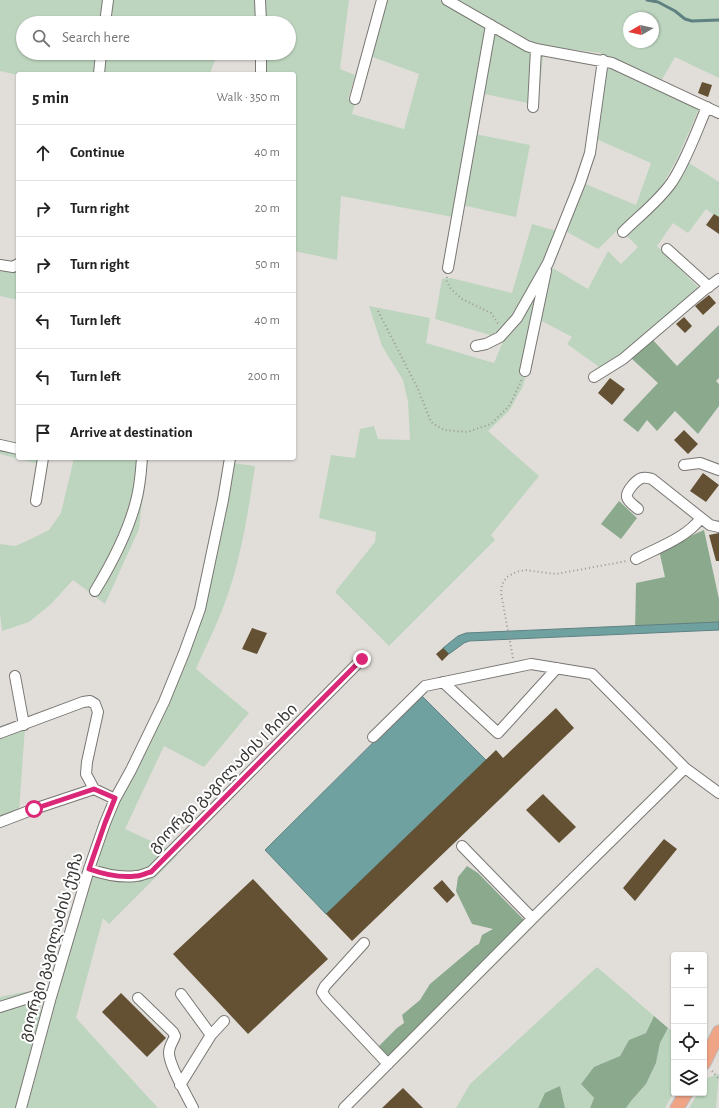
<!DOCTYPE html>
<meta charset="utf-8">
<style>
body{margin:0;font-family:"Alegreya Sans","Noto Sans Georgian",sans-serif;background:#f6f6f6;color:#222}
.controls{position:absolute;right:12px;bottom:12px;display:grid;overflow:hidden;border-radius:4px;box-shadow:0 1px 3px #0004}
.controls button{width:36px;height:36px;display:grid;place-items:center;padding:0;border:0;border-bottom:1px solid #e0e0e0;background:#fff;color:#222;font:20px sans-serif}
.compass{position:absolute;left:623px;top:12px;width:36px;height:36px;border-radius:50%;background:#fff;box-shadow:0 1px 3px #0004;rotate:261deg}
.stop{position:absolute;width:12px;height:12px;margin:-9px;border:3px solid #db2777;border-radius:50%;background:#fff}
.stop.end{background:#db2777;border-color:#fff;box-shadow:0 1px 4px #0008}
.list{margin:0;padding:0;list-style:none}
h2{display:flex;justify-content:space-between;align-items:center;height:52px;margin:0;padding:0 16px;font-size:17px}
h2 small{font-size:13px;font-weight:400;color:#767676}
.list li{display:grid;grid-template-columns:26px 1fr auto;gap:12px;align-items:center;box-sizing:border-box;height:56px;padding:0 16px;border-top:1px solid #e0e0e0}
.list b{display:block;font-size:15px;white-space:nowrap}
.list em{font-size:13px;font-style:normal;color:#767676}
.icon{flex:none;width:22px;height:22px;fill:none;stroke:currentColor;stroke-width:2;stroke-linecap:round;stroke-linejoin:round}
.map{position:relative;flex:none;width:719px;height:1108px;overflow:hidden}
.search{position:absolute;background:#fff;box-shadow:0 1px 3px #0004;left:16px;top:16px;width:280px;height:44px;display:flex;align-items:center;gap:10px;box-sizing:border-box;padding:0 14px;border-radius:22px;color:#767676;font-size:15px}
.panel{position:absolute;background:#fff;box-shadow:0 1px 3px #0004;left:16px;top:72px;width:280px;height:388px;border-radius:4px}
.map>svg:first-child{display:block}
.green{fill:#bdd5bf;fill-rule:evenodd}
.forest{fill:#8aa98d}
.water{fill:#70a1a1;stroke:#5f8181}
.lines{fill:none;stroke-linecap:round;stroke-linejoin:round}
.stream{stroke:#5f8181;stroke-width:3}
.building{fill:#645032}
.minor-casing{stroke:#797773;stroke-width:12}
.major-casing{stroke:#bbbbba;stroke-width:15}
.path{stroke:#999794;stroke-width:2;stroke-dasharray:1 3;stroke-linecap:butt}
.minor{stroke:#fff;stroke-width:10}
.major{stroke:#eea485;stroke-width:13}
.route{stroke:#db2777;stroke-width:5}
.labels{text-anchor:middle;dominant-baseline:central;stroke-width:4;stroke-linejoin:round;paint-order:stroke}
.street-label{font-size:16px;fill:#383735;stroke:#fff}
</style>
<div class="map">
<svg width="719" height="1108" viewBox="0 0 719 1108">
<rect width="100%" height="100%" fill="#e1deda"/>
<path class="green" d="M0,0H255V23H23V53H256V55L217,54L210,74L18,75L0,71Z
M264,0H349L340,69L355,75L348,99L355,104L352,114L404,129L419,74L370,56L387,0H440L486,25L487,27L453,217L341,196L337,260L294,251V74H264V53H289V23H264Z
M456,0H719V78L675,57L661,81L600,53L554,47L533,42L515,34ZM629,18H653V42H629Z
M496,31L533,53L543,56L538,105L484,94L493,34Z
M614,67L699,109L677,159L660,189L598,249L567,232L583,183L636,205L651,163L596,139L607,70Z
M475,134L530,145L516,217L462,205Z
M686,161L719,182V219L706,209L688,233L673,223L657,246L700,289L602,369L567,344L572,337L540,320L523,386L509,411L488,431L539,476L491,535L495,540L389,646L335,592L375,542L376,532L319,518L331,455L355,458L360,429L374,426L378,439L410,440L408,402L403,380L382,346L369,306L430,318L426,343L494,363L504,339L435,319L442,279L451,278L512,293L532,224L557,231L539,269L540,289L551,267L588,289L608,251L621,264L638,247L625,234Z
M18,263V300L0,296V270L17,273Z
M0,439L18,443V458H48L47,466L0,454Z
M74,458H147L139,529L105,604L73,580L50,605L29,622L2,631L0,613V544L15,546L29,540L49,530L61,513Z
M233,463L255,466C248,513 241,561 224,605C216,627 205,648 196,669L249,713L204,767L164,746L125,829L168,849L178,855L109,924L103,918L76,1018L158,1108H27L80,913L96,859L117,804L188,656Z
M25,727L19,812L0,820V735Z
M597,967L654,1016L646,1033L629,1040L620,1056L594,1068L581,1084L594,1098L590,1108H565L560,1086L538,1106V1108H456L470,1084Z
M50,990L19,997L0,1004V997L24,992Z
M36,1000L40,1003L42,1015L17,1108H0V1010Z
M668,1028L674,1033V1092L665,1108H626L631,1101L646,1084L656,1063L660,1043Z
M719,1074L716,1108H689L698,1093H704V1083L707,1078Z"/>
<path class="forest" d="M719,325V378L716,381L719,384V406L698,434L675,411L657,431L647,420L638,432L623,420L658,383L631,358L652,339L677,366Z
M619,501L637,518L621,539L601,524Z
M704,530L719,599V629L635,632L636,583L665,577L659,550Z
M467,866L478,873L524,920L390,1062L378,1047L397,1028L404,1023L402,1015L420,1000L430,984L475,946L479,944L482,935L493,929L472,924L456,891L458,877Z
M654,1016L668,1028L660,1043L656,1063L646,1084L631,1101L626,1108H590L594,1098L581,1084L594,1067L620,1056L629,1040L646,1033Z
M560,1086L565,1108H538L545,1093Z"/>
<path class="water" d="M719,622V630L469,641L464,643L449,654L443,648L458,636L466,633Z
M421,695L486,760L326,914L265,850Z"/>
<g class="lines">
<path class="stream" d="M647,0L658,2L675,11L685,19L692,21L719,20"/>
</g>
<path class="building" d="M702,82L712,85L708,97L698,93Z
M714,214L719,217V234L706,225Z
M709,295L716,303L703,315L695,306Z
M684,317L692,326L685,333L676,324Z
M610,378L625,389L612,405L598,393Z
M684,430L698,444L688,454L674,440Z
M703,473L719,485L706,502L690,491Z
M719,533V561H716L709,535Z
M252,628L267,633L257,654L242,649Z
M443,648L449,654L442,661L436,654Z
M556,708L574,728L352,941L326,914L496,750L503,758Z
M543,794L576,827L559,843L526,810Z
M664,839L677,849L635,901L623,888Z
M253,879L328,959L248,1034L173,954Z
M442,880L455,895L447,903L433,888Z
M121,993L166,1038L147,1057L102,1012Z
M403,1088L423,1108H382Z"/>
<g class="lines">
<defs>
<path id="minor" d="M260,0L261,23
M447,0L527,46L536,49L612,63L719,113
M105,23L108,0
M99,74L101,53
M261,74V53
M355,99L382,0
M533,107L536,49
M623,232C639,216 659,201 672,182C687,159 696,132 707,107
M667,249L709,287
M0,265L13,267L18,264
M448,268L491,25
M476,346L486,344L500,337L517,318L548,263L580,183L590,153L603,60
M525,371L546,271
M594,377L623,359L704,290L719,279
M0,445L18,449
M684,465L700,463L719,470
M36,501L43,458
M638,509C635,506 628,502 627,497C626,491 636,480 642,478C645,477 648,478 652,479L710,525L719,527
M636,559C659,547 686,538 701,518
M95,591C112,563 128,533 136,501C140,487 141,472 142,458
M15,676L24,725
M443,682L498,733L557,668
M0,733L83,702L90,701L95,704L98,712L87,762L86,774L94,789L115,799
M373,737L425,686L531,664L592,674L685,768L719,793
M0,822L34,809L94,789
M462,846L532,918
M89,869C103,874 121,878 136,876C141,876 146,873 151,872L362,659
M364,943L325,986L322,992L326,998L388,1064
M138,998L173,1032L175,1036C173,1042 169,1046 169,1053C169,1065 187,1096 193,1108
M0,1007L38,995L51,997
M211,1035L224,1021
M180,1085L211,1035L181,994
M21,1108L51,997L89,869L105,823L115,799L131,770L164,702L184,653L200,609L223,500L230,458
M344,1108L537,914L685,768"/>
<path id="major" d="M704,1063L719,1032
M677,1108L686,1093"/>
</defs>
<use href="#minor" class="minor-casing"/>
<use href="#major" class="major-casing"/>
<path class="path" d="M447,277L446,280L451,289L462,299L491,313L499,325
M378,311L418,389L431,422L444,430L467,432L491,424L510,405L522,379
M513,658L501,593L502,584L507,577L516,572L525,570L556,574L627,561
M712,1071L719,1079"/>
<use href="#minor" class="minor"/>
<use href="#major" class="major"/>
</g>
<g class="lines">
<path class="route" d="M34,809L94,789L115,798L105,823L89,869C103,874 121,878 136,876C141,876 146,873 151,872L362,659"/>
</g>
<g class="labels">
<g class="street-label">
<text transform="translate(223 778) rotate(-45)">გიორგი გაგილაძის I ჩიხი</text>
<text transform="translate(51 947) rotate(-74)">გიორგი გაგილაძის ქუჩა</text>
</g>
</g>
</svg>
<div class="controls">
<button>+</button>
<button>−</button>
<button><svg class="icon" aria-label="locate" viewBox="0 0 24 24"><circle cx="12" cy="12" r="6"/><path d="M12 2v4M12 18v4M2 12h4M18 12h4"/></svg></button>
<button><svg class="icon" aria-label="layers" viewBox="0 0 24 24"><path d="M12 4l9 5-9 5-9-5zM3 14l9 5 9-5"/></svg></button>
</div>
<svg class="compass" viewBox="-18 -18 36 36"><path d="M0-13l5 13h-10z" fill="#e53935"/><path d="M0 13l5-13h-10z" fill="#767676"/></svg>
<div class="stop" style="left:34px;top:809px"></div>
<div class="stop end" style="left:362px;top:659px"></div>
<div class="search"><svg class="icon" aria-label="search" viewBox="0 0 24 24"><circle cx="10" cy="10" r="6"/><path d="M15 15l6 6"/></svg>Search here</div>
<section class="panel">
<h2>5 min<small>Walk · 350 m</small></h2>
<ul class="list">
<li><svg class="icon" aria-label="ahead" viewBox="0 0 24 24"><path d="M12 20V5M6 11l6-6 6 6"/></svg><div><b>Continue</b></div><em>40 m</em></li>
<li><svg class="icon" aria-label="right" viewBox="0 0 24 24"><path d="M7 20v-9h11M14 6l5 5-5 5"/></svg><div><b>Turn right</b></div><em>20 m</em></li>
<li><svg class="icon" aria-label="right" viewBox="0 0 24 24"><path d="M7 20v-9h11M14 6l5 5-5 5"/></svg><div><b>Turn right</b></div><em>50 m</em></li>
<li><svg class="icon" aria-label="left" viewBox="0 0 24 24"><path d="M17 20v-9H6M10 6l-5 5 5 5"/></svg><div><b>Turn left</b></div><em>40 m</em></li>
<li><svg class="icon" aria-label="left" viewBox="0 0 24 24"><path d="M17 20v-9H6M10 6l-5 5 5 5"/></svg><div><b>Turn left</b></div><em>200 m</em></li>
<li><svg class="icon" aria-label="arrive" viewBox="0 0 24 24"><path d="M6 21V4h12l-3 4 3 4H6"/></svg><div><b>Arrive at destination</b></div></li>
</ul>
</section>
</div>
